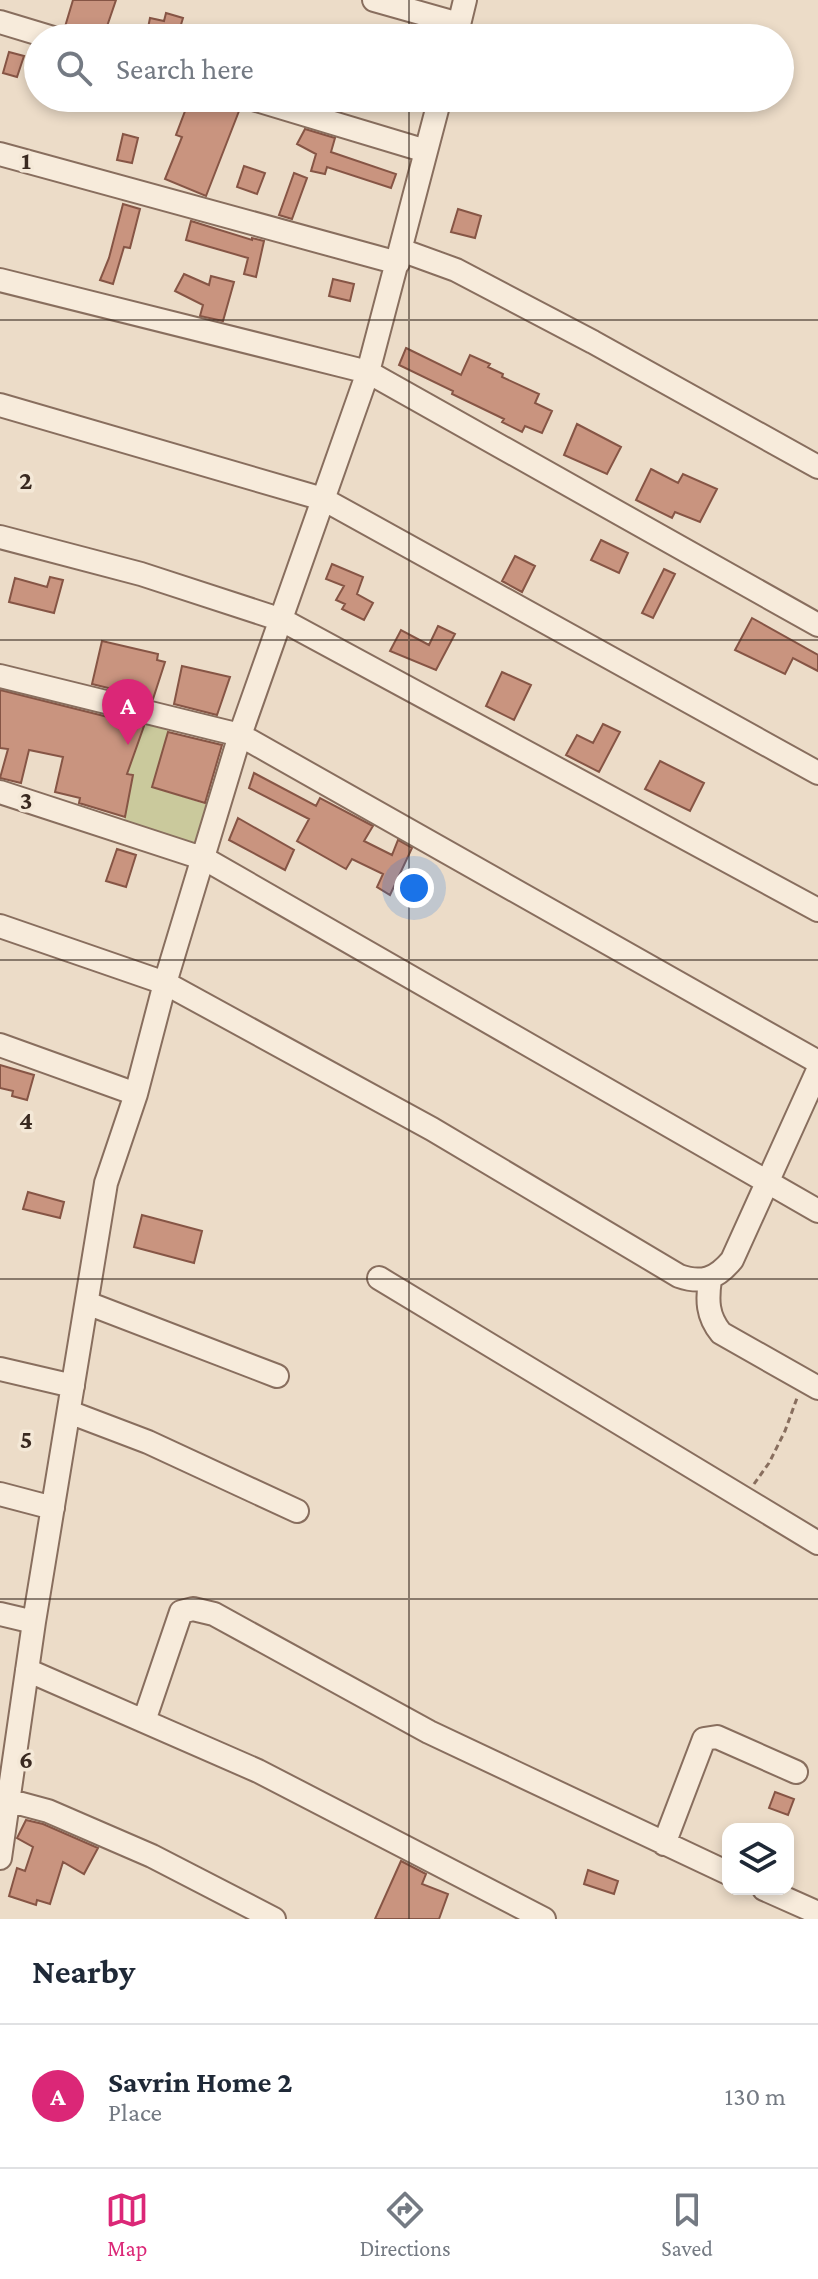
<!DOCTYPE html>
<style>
body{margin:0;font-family:"Crimson Pro",serif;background:#f6f6f7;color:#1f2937}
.controls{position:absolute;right:24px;bottom:24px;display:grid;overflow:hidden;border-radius:16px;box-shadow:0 4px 12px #0003}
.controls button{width:72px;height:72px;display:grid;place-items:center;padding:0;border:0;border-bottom:2px solid #e0e1e3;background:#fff;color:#1f2937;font:40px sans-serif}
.you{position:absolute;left:414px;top:888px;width:28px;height:28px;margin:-20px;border:6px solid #fff;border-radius:50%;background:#1a73e8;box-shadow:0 0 0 12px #1a73e833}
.badge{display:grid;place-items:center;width:52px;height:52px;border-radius:50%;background:#db2777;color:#fff;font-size:26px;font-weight:700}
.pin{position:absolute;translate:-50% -66px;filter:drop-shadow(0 2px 4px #0008)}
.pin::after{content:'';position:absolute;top:42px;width:28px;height:24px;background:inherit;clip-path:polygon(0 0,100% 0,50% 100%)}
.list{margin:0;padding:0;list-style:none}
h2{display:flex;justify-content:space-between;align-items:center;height:104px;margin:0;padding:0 32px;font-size:34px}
h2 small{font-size:26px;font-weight:400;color:#747a83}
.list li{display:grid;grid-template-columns:52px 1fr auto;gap:24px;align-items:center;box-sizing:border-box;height:144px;padding:0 32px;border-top:2px solid #e0e1e3}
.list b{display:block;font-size:30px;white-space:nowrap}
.list p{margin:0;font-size:26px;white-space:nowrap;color:#747a83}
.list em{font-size:26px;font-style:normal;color:#747a83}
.icon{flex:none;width:44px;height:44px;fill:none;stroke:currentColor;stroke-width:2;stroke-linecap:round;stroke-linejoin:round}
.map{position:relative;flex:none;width:818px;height:1919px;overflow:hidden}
.search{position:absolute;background:#fff;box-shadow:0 4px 12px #0003;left:24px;right:24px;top:24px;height:88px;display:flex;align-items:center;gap:20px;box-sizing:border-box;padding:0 28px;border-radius:44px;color:#747a83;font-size:30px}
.sheet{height:248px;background:#fff}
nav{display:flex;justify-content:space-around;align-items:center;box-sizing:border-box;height:112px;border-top:2px solid #e0e1e3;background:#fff;font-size:22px;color:#747a83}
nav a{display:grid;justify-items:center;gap:4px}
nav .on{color:#db2777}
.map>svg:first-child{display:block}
.green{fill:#cac99c}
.building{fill:#c9947f;stroke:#865545;stroke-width:2}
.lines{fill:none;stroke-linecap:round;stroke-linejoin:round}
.minor-casing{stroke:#886e5e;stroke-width:26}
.path{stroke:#886e5e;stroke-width:3;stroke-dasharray:6 4;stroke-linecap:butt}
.minor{stroke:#f7ebdb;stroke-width:22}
.grid{fill:none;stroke:#392920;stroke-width:2;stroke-opacity:0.55}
.grid-label{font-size:26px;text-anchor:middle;font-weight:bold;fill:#392920;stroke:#f4e8d7;stroke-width:7;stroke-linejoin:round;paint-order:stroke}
</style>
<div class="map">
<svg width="818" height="1919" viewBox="0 0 818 1919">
<rect width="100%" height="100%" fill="#ecdcc8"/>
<path class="green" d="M145,723L169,728L152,787L217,808L205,859L122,831L133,775L128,772Z"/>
<path class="building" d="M73,0H116L103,38H79L80,35L64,30Z
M166,13L183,18L177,38H146L150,18L164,21Z
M9,52L24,56L17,77L3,73Z
M190,98L217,108L220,101L237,106L235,110L239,111L206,196L165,179L182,137L176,135Z
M305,129L335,138L331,152L396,174L391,188L327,167L325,174L311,171L316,154L297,144Z
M123,134L138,138L132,163L117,160Z
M244,166L265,173L257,194L237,187Z
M294,173L307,178L292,219L279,215Z
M123,204L140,209L130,248L124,247L113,284L100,280L109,258Z
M458,209L481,216L475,238L451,232Z
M191,221L252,240V238L264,241L256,277L244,274L248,258L186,240Z
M184,274L209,285L211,276L234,282L223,321L200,316L203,305L175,291Z
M333,279L354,284L350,301L329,296Z
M406,348L461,375L470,355L490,364L488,367L503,374L502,377L539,394L535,403L552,411L542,433L525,426L522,432L502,422L504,419L452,394L453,391L399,365Z
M577,424L621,447L607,474L564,455Z
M651,469L678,483L683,474L717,489L700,522L675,512L672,518L636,500Z
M601,540L628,553L619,573L591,560Z
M515,556L535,566L522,592L502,581Z
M332,564L363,577L357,594L373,603L364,620L342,609L345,604L336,600L344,586L326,579Z
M664,569L675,574L653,618L642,613Z
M50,577L63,580L54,613L9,602L15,578L47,587Z
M752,618L818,655V671L793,658L785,674L735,650Z
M438,626L455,634L436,670L390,651L401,630L429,645Z
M102,641L158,654L157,660L165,662L153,699L92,684Z
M182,666L230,677L217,715L174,704Z
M502,672L531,685L514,720L486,706Z
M0,690L144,726L127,774L133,775L125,817L79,803L80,798L55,792L63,757L29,750L21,783L0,778L8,749L0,748Z
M603,724L620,732L599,772L566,755L577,735L593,743Z
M168,732L222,745L205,803L152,787Z
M660,761L704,783L690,811L645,789Z
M254,773L316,806L320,798L373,826L364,841L392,855L398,840L412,848L390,895L377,887L383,874L352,859L346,869L297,841L309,819L249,788Z
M238,818L294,850L285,870L229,840Z
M117,849L136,855L126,887L106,881Z
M0,1065L34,1075L27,1100L12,1096L13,1091L0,1088Z
M28,1192L64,1202L60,1218L23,1209Z
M142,1215L202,1231L194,1263L134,1247Z
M775,1792L794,1799L788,1815L769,1808Z
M26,1820L43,1824L98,1848L84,1874L63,1862L50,1904L37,1900L36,1905L9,1896L17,1868L25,1871L33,1847L17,1838Z
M401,1861L426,1874L422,1884L448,1894L439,1919H375Z
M588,1870L618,1881L614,1894L584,1884Z"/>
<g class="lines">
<defs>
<path id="minor" d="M374,0L459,24
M0,22L53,38
M456,37L465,0
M250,98L426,151
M0,154L398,263
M401,250L456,270L593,342L818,467
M0,280L368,372L818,625
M0,405L323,499L818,773
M0,537L141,574L282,620L818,910
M0,676L240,735L818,1062
M0,792L205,859L818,1211
M0,926L165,983L432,1129L679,1276C702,1284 716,1279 732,1260L818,1070
M0,1045L136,1094
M379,1278L818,1543
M710,1279C707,1300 707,1316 721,1333L818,1388
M87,1303L277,1376
M0,1369L73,1386
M69,1412L148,1442L297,1511
M0,1494L53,1508
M0,1614L34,1622
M27,1670L258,1771L544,1919
M144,1721L181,1612L193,1609L214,1614L429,1732L728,1873
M0,1798L48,1811L152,1856L274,1919
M664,1844L704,1739L717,1737L796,1772
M0,1858L34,1622L106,1183L136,1094L165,983L240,735L368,372L440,98
M764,1889L818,1913"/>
</defs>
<use href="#minor" class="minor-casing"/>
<path class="path" d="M754,1484L769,1463L785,1431L797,1398"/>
<use href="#minor" class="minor"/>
</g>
<path class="grid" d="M409,0V38M409,98V1919M0,320H818M0,640H818M0,960H818M0,1279H818M0,1599H818"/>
<g class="grid-label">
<text x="26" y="169">1</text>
<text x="26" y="489">2</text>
<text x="26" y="809">3</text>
<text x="26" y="1129">4</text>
<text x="26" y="1448">5</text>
<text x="26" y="1768">6</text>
</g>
</svg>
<div class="controls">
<button><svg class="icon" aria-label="layers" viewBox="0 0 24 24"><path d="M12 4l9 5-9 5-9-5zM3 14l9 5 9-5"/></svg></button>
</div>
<div class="you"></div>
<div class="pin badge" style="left:128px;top:745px">A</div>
<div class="search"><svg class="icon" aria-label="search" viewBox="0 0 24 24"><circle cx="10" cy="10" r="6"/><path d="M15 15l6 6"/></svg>Search here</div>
</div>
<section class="sheet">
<h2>Nearby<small></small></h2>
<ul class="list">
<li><span class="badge">A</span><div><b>Savrin Home 2</b><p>Place</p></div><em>130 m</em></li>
</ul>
</section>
<nav>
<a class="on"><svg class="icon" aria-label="map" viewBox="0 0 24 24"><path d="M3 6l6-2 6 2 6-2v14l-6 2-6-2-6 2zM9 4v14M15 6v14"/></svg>Map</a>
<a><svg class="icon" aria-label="directions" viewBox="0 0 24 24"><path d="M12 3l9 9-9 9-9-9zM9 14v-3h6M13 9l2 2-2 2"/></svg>Directions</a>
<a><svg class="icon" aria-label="saved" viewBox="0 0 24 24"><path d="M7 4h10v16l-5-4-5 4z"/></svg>Saved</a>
</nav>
